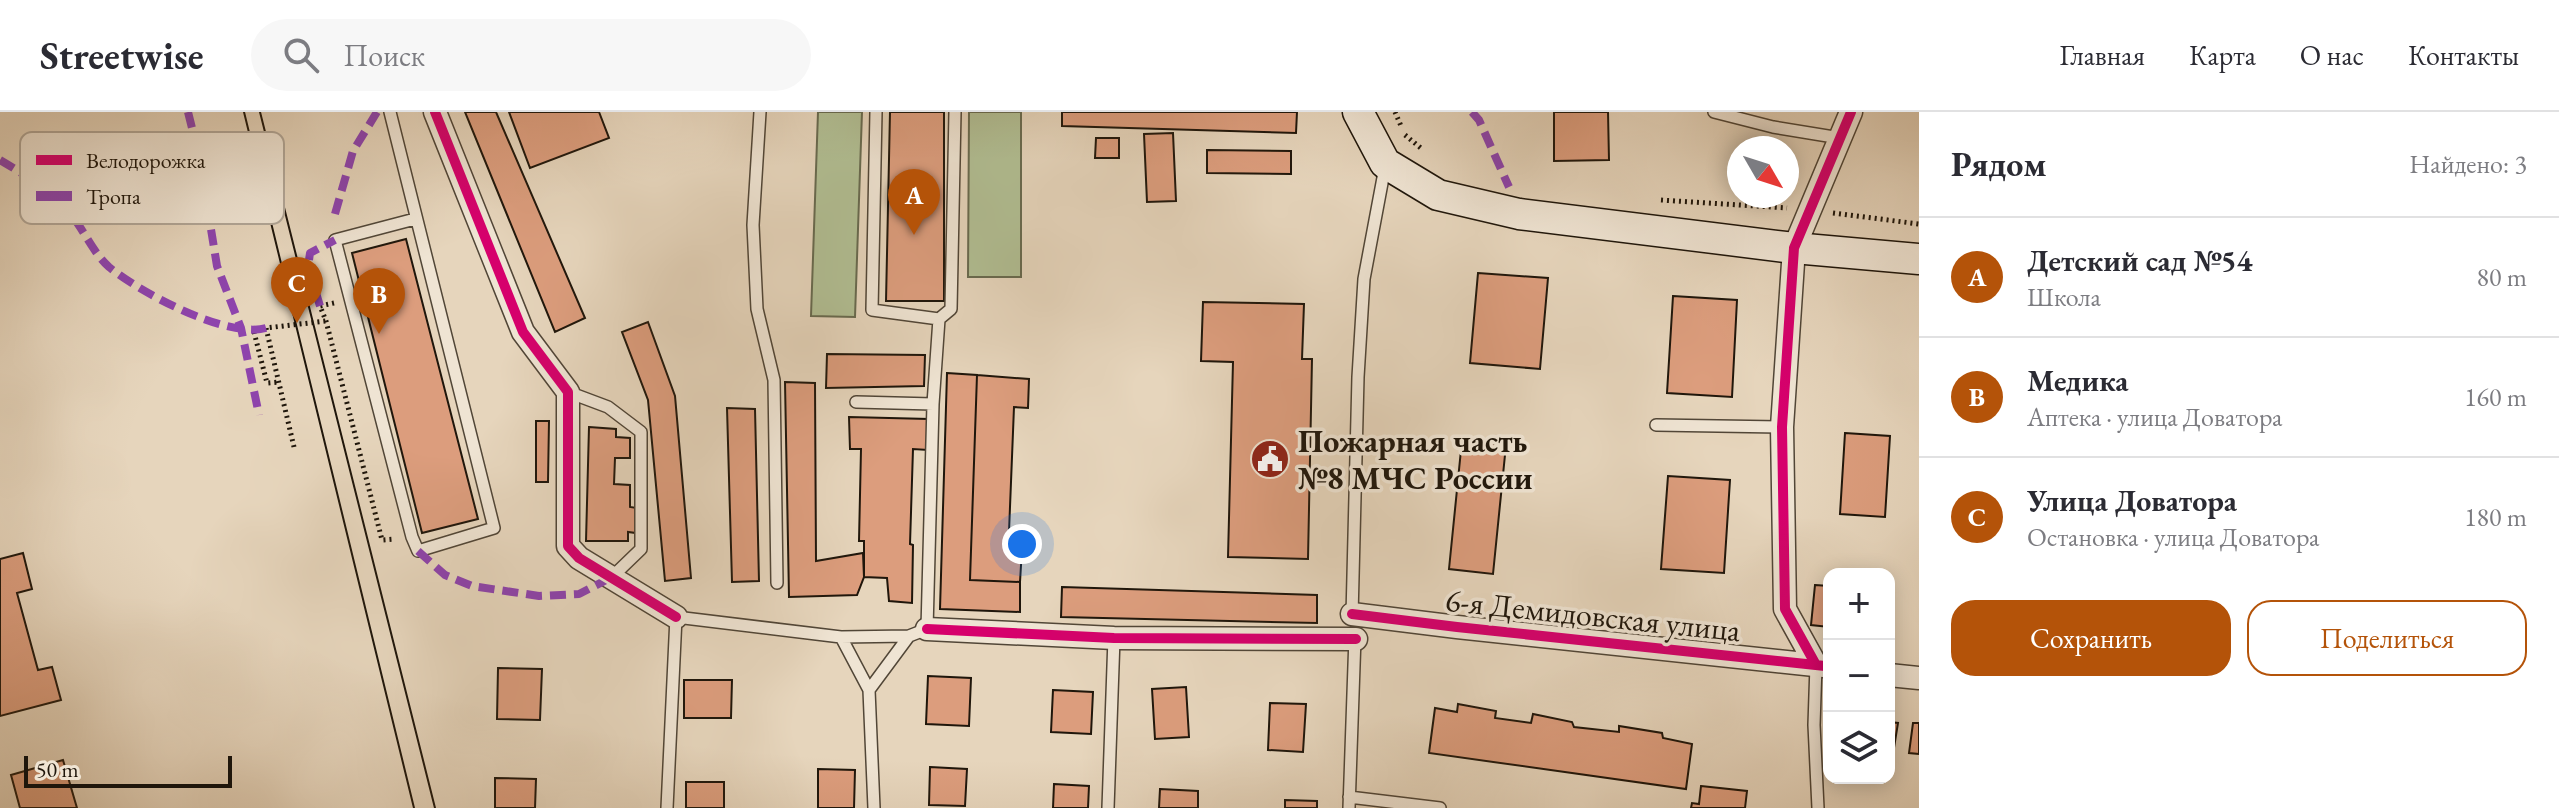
<!DOCTYPE html>
<html lang="ru">
<meta charset="utf-8">
<style>
body{margin:0;font-family:"EB Garamond",serif;background:#f7f7f7;color:#2b2b33}
.controls{position:absolute;right:24px;bottom:24px;display:grid;overflow:hidden;border-radius:16px;box-shadow:0 4px 20px #0003}
.controls button{width:72px;height:72px;display:grid;place-items:center;padding:0;border:0;border-bottom:2px solid #e1e1e2;background:#fff;color:#2b2b33;font:40px sans-serif}
.compass{position:absolute;left:1727px;top:24px;width:72px;height:72px;border-radius:50%;background:#fff;box-shadow:0 4px 20px #0003;rotate:129deg}
.scale{position:absolute;left:24px;bottom:20px;width:208px;box-sizing:border-box;padding-left:8px;border:4px solid #1f160b;border-top:0;font-size:22px;line-height:28px;white-space:nowrap;color:#1f160b;-webkit-text-stroke:6px #efe4d3;paint-order:stroke}
.you{position:absolute;left:1022px;top:432px;width:28px;height:28px;margin:-20px;border:6px solid #fff;border-radius:50%;background:#1a73e8;box-shadow:0 0 0 12px #1a73e833}
.badge{display:grid;place-items:center;width:52px;height:52px;border-radius:50%;background:#b45309;color:#fff;font-size:26px;font-weight:700}
.pin{position:absolute;translate:-50% -66px;filter:drop-shadow(0 2px 4px #0008)}
.pin::after{content:'';position:absolute;top:42px;width:28px;height:24px;background:inherit;clip-path:polygon(0 0,100% 0,50% 100%)}
.list{margin:0;padding:0;list-style:none}
h2{display:flex;justify-content:space-between;align-items:center;height:104px;margin:0;padding:0 32px;font-size:34px}
h2 small{font-size:26px;font-weight:400;color:#7c7c81}
.list li{display:grid;grid-template-columns:52px 1fr auto;gap:24px;align-items:center;box-sizing:border-box;height:120px;padding:0 32px;border-top:2px solid #e1e1e2}
.list b{display:block;font-size:30px;white-space:nowrap}
.list p{margin:0;font-size:26px;white-space:nowrap;color:#7c7c81}
.list em{font-size:26px;font-style:normal;color:#7c7c81}
.actions{display:flex;gap:16px;padding:24px 32px}
.actions a{flex:1;padding:18px 0;border:2px solid #b45309;border-radius:24px;text-align:center;font-size:28px;color:#b45309}
.actions .main{background:#b45309;color:#fff}
.icon{flex:none;width:44px;height:44px;fill:none;stroke:currentColor;stroke-width:2;stroke-linecap:round;stroke-linejoin:round}
.map{position:relative;flex:none;width:1919px;height:696px;overflow:hidden}
header{display:flex;align-items:center;gap:48px;box-sizing:border-box;height:112px;padding:0 40px;background:#fff;border-bottom:2px solid #e1e1e2}
header strong{font-size:38px}
nav{display:flex;gap:44px;margin-inline-start:auto;font-size:28px}
.search{width:560px;height:72px;background:#f7f7f7;display:flex;align-items:center;gap:20px;box-sizing:border-box;padding:0 28px;border-radius:44px;color:#7c7c81;font-size:30px}
main{display:flex}
aside{flex:1;background:#fff}
.map>svg:first-child{display:block}
.green{fill:#b1be93;stroke:#686a4f;stroke-width:2}
.building{fill:#dc9d7d;stroke:#1f160b;stroke-width:2}
.lines{fill:none;stroke-linecap:round;stroke-linejoin:round}
.lane-casing{stroke:#514637;stroke-width:14}
.street-casing{stroke:#514637;stroke-width:25}
.secondary-casing{stroke:#1f160b;stroke-width:33}
.path{stroke:#1f160b;stroke-width:5;stroke-dasharray:2 4;stroke-linecap:butt}
.lane{stroke:#efe4d3;stroke-width:11}
.street{stroke:#efe4d3;stroke-width:22}
.secondary{stroke:#efe4d3;stroke-width:30}
.tram{stroke:#1f160b;stroke-width:2}
.quiet{stroke:#8e44ad;stroke-width:8;stroke-dasharray:16 8;stroke-linecap:butt}
.cycleway-casing{stroke:#efe4d3;stroke-width:15}
.cycleway{stroke:#d6006c;stroke-width:10}
.labels{text-anchor:middle;dominant-baseline:central;stroke-width:7;stroke-linejoin:round;paint-order:stroke}
.poi-label{font-size:32px;font-weight:bold;fill:#1f160b;stroke:#efe4d3;text-anchor:start}
.street-label{font-size:32px;fill:#1f160b;stroke:#efe4d3}
.key{fill:#efe4d3;stroke:#b1a697;stroke-width:2}
.key-label{font-size:22px;fill:#1f160b}
</style>
<header>
<strong>Streetwise</strong>
<div class="search"><svg class="icon" aria-label="search" viewBox="0 0 24 24"><circle cx="10" cy="10" r="6"/><path d="M15 15l6 6"/></svg>Поиск</div>
<nav><a>Главная</a><a>Карта</a><a>О нас</a><a>Контакты</a></nav>
</header>
<main>
<div class="map">
<svg width="1919" height="696" viewBox="0 0 1919 696">
<rect width="100%" height="100%" fill="#e6d5bc"/>
<filter id="stains"><feTurbulence type="fractalNoise" baseFrequency=".0025" numOctaves="4"/><feColorMatrix values="0 0 0 0 .2 0 0 0 0 .09 0 0 0 0 .02 0 0 0 .5 -.17"/></filter>
<radialGradient id="worn" r=".72"><stop offset=".6" stop-color="#630" stop-opacity="0"/><stop offset="1" stop-color="#630" stop-opacity=".3"/></radialGradient>
<path class="green" d="M818,0H862L855,205L811,204Z
M969,0H1021V165H968Z"/>
<path class="building" d="M465,0H496L585,206L555,220Z
M509,0H599L609,26L530,56Z
M890,0H944V189H886Z
M1062,0H1297L1296,21L1062,14Z
M1554,0H1608L1609,48L1554,49Z
M1173,21L1176,89L1147,90L1144,22Z
M1096,26H1119V46H1095Z
M1207,38L1291,39V62L1207,61Z
M406,127L478,407L422,421L352,141Z
M1478,161L1548,166L1540,257L1470,251Z
M1673,184L1737,188L1732,285L1667,281Z
M1203,190L1304,192L1302,247H1312L1308,447L1228,445L1233,250L1201,249Z
M648,210L675,284L691,466L665,469L648,288L622,220Z
M827,242L925,243L924,274L826,276Z
M947,261L977,263L970,468L1020,470V500L940,497Z
M977,263L1029,267L1028,296L1014,295L1009,420H1023L1020,470L970,468Z
M785,270L815,271L816,449L863,441L864,465L857,483L789,485Z
M727,296L755,297L759,469L732,470Z
M849,305L929,307L928,338L913,337L910,432L913,433L912,491L889,489L887,466L864,465V429H859L861,337H850Z
M536,309H549L548,370H536Z
M589,315L616,317V325L630,326V346H615L614,372L630,373V395L637,396L636,421L628,420V429H586Z
M1845,321L1890,324L1885,405L1840,402Z
M1462,328L1506,333L1493,462L1449,457Z
M1668,364L1730,368L1724,461L1661,457Z
M23,441L32,477L17,481L38,558L52,555L61,588L0,604V447Z
M1815,473L1829,474V515L1811,513Z
M1062,475L1317,483V511L1061,505Z
M498,556L542,557L540,608L497,607Z
M928,564L971,566L969,614L926,612Z
M684,568H732L731,606H684Z
M1186,575L1189,625L1155,627L1152,577Z
M1053,578L1093,580L1091,622L1051,620Z
M1270,591L1306,592L1303,640L1268,638Z
M1458,592L1496,599L1495,606L1531,611L1533,602L1572,610L1574,615L1619,620V614L1662,621L1663,626L1692,632L1686,677L1429,641L1435,596L1457,600Z
M1889,610L1898,611L1893,642L1889,641Z
M1913,611H1919V642L1909,641Z
M63,648L77,696H20L11,663Z
M930,655L967,657L965,694L929,693Z
M818,657L855,658L854,696H818Z
M495,666L536,667L535,696H495Z
M686,670H724V696H686Z
M1054,672L1089,674L1088,696H1053Z
M1701,674L1747,679L1745,696H1691L1692,691L1699,692Z
M1160,677L1198,679V696H1159Z
M1285,688L1317,689V696H1285Z"/>
<g class="lines">
<defs>
<path id="lane" d="M390,0L494,416L418,439L412,425L335,128L415,107
M760,0L753,113L757,197L774,268L777,471
M876,0L872,198L939,207
M1714,0L1773,15L1840,26
M568,280L608,295L641,320V437L612,465
M856,290L933,292L927,517L909,524L869,578
M933,292L939,207L951,197L955,0
M1656,313L1782,315
M1352,504L1358,265L1364,167L1385,55
M841,525L869,578L874,696
M1816,553L1814,613L1818,696
M1349,685L1440,696
M667,696L676,505L841,525L909,524
M1108,696L1114,526
M1349,696L1355,525"/>
<path id="street" d="M435,0L523,220L568,280V434L579,446L676,505
M1352,502L1457,515L1824,554
M927,517L1114,526L1356,527
M1816,553L1785,497L1782,315L1794,136L1851,0
M1889,563L1919,566"/>
<path id="secondary" d="M1358,0L1385,51L1438,83L1519,102L1794,136L1919,147"/>
</defs>
<use href="#lane" class="lane-casing"/>
<use href="#street" class="street-casing"/>
<use href="#secondary" class="secondary-casing"/>
<path class="path" d="M1395,0L1401,14
M1405,23L1422,37
M1661,88L1787,96
M1833,101L1919,112
M334,191L320,194L326,209L382,428L395,427
M254,220L267,271L279,270
M294,335L266,216L326,209"/>
<use href="#lane" class="lane"/>
<use href="#street" class="street"/>
<use href="#secondary" class="secondary"/>
<path class="tram" d="M244,0L414,696
M260,0L435,696"/>
<path class="quiet" d="M188,0L199,44L217,154L241,216L259,303
M1472,0L1479,8L1509,75
M0,48C19,59 56,83 69,100C83,116 93,141 109,155C139,180 227,227 266,216
M335,102L353,39L377,0
M320,194L308,155L310,141L335,128
M418,439L445,463L472,474L539,484L579,482L612,465"/>
<defs>
<path id="cycleway" d="M435,0L523,220L568,280V434L579,446L676,505
M1352,502L1457,515L1825,554
M927,517L1114,526L1356,527
M1816,553L1785,497L1782,315L1794,136L1851,0"/>
</defs>
<use href="#cycleway" class="cycleway-casing"/>
<use href="#cycleway" class="cycleway"/>
</g>
<defs>
<symbol id="civic-disc" viewBox="-11 -11 22 22"><circle r="9.5" fill="#8f2418" stroke="#efe4d3"/><path d="M-.6-6.5H3V-4.5H.6V-3L4-1V1h2V6H-6V1h2V-1L-.6-3ZM-1.2 2.5V6h2.4V2.5Z" fill="#fff"/></symbol>
</defs>
<g fill-rule="evenodd">
<use href="#civic-disc" x="1248" y="325" width="44" height="44"/>
</g>
<g class="labels">
<g class="poi-label">
<text x="1298" y="329">Пожарная часть<tspan x="1298" dy="37">№8 МЧС России</tspan></text>
</g>
<g class="street-label">
<text transform="translate(1593 503) rotate(6)">6-я Демидовская улица</text>
</g>
</g>
<rect x="20" y="20" width="264" height="92" rx="12" class="key"/>
<rect x="36" y="43" width="36" height="10" fill="#d6006c"/>
<rect x="36" y="79" width="36" height="10" fill="#8e44ad"/>
<g class="key-label">
<text x="86" y="56">Велодорожка</text>
<text x="86" y="92">Тропа</text>
</g>
<rect width="100%" height="100%" filter="url(#stains)"/>
<rect width="100%" height="100%" fill="url(#worn)"/>
</svg>
<div class="controls">
<button>+</button>
<button>−</button>
<button><svg class="icon" aria-label="layers" viewBox="0 0 24 24"><path d="M12 4l9 5-9 5-9-5zM3 14l9 5 9-5"/></svg></button>
</div>
<svg class="compass" viewBox="-18 -18 36 36"><path d="M0-13l5 13h-10z" fill="#e53935"/><path d="M0 13l5-13h-10z" fill="#7c7c81"/></svg>
<div class="scale">50 m</div>
<div class="you"></div>
<div class="pin badge" style="left:914px;top:123px">A</div>
<div class="pin badge" style="left:379px;top:222px">B</div>
<div class="pin badge" style="left:297px;top:211px">C</div>
</div>
<aside>
<h2>Рядом<small>Найдено: 3</small></h2>
<ul class="list">
<li><span class="badge">A</span><div><b>Детский сад №54</b><p>Школа</p></div><em>80 m</em></li>
<li><span class="badge">B</span><div><b>Медика</b><p>Аптека · улица Доватора</p></div><em>160 m</em></li>
<li><span class="badge">C</span><div><b>Улица Доватора</b><p>Остановка · улица Доватора</p></div><em>180 m</em></li>
</ul>
<div class="actions"><a class="main">Сохранить</a><a>Поделиться</a></div>
</aside>
</main>
